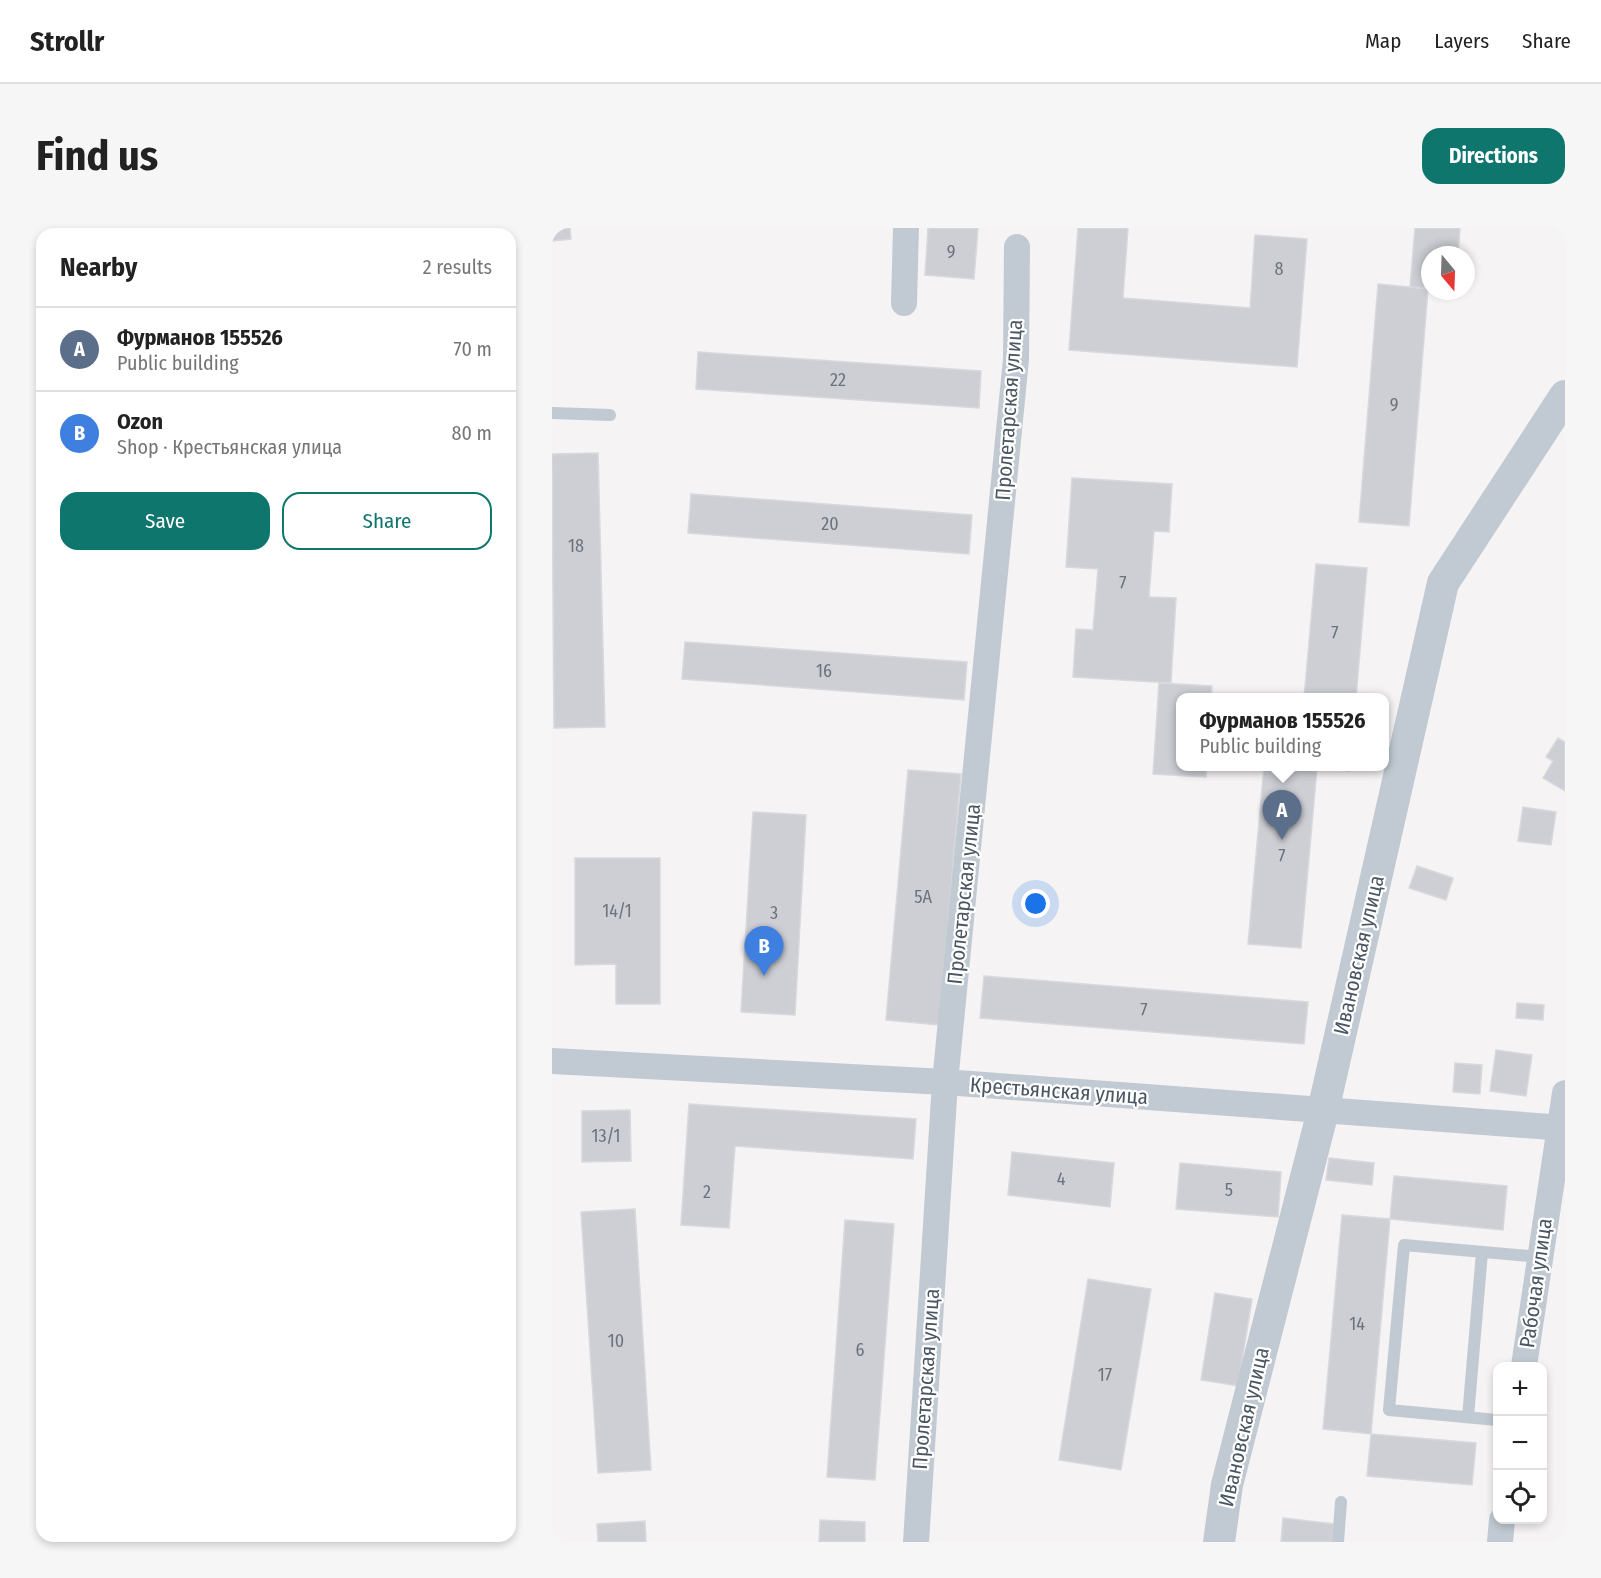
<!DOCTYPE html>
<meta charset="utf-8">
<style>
body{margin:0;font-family:"Fira Sans Condensed",sans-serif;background:#f6f6f6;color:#222}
.controls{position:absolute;right:18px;bottom:18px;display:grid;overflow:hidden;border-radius:12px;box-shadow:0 3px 9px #0003}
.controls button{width:54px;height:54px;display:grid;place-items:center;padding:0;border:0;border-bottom:2px solid #e0e0e0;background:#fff;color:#222;font:30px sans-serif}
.compass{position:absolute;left:869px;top:18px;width:54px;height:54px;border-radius:50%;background:#fff;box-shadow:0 3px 9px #0003;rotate:161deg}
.you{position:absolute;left:484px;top:676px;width:21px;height:21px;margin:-15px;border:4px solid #fff;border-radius:50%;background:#1a73e8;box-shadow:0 0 0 9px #1a73e833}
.badge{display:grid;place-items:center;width:39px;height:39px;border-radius:50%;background:#0f766e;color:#fff;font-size:20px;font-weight:700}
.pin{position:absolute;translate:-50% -50px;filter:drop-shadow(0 2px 3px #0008)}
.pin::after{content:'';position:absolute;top:32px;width:21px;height:18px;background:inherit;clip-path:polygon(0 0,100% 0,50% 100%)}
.popup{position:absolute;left:624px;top:465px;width:213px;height:78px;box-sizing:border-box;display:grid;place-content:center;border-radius:12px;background:#fff;filter:drop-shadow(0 2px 4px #0005);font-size:20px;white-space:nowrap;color:#767676}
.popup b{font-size:22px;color:#222}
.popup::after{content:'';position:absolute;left:50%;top:100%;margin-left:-12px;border:12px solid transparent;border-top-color:#fff}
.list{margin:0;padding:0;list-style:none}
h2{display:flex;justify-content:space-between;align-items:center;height:78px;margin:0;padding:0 24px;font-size:26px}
h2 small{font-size:20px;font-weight:400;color:#767676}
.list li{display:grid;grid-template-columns:39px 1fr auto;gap:18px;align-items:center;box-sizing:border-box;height:84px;padding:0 24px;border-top:2px solid #e0e0e0}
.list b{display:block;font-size:22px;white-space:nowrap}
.list p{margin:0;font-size:20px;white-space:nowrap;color:#767676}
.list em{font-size:20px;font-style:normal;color:#767676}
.actions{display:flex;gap:12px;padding:18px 24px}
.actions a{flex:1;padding:14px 0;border:2px solid #0f766e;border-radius:18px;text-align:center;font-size:21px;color:#0f766e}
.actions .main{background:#0f766e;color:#fff}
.icon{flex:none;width:33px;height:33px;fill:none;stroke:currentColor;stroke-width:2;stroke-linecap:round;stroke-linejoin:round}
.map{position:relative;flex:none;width:1013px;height:1314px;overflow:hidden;border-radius:18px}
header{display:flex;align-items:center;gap:36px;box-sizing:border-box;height:84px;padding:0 30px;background:#fff;border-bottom:2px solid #e0e0e0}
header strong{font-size:28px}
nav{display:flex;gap:33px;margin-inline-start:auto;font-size:21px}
.intro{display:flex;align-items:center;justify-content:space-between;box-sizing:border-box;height:144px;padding:0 36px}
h1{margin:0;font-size:42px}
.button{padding:15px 27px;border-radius:18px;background:#0f766e;color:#fff;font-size:21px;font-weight:700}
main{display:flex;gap:36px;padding:0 36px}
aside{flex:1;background:#fff;border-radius:18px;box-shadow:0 3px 9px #0003}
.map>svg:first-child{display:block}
.building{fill:#cdcfd5;stroke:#d7d9de;stroke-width:1.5}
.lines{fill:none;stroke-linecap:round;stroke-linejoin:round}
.service{stroke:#c1cad2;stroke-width:12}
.minor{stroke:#c1cad2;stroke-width:26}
.tertiary{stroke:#c1cad2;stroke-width:32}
.labels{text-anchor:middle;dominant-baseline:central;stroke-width:4.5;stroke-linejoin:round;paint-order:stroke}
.number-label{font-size:18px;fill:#6b747e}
.street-label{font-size:21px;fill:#4a5661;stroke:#fff}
</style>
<header>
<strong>Strollr</strong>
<nav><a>Map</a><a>Layers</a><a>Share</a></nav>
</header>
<div class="intro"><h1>Find us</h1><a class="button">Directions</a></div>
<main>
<aside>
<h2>Nearby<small>2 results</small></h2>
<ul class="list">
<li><span class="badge" style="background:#5c6f8a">A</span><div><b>Фурманов 155526</b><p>Public building</p></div><em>70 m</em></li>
<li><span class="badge" style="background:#3f7fe0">B</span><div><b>Ozon</b><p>Shop · Крестьянская улица</p></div><em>80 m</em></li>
</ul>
<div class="actions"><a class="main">Save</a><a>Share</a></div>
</aside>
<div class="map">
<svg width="1013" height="1314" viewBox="0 0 1013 1314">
<rect width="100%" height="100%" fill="#f5f3f3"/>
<path class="building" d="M0,0H18L19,11L0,13Z
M376,0H426L422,51L373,47Z
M526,0H576L571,70L698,80L703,7L755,11L745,139L517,122Z
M863,0H908L906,27H878V61L858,59Z
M826,56L876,61L857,298L807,294Z
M146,124L429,143L427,180L144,161Z
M46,225L53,499L2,500L0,226Z
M520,250L620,256L617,304L602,303L597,369L624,370L619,455L521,449L524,401L541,402L546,341L514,339Z
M139,266L420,287L417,326L136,305Z
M764,336L815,340L804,470H752Z
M133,414L415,434L412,472L130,451Z
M607,455L660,458L659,470H628V538H655L654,549L601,546Z
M1006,510L1013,514V563L991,550L1001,533L994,529Z
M712,538L765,540L749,720L696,716Z
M751,538H798L797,543Z
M356,542L409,546L387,797L334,792Z
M971,579L1004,584L999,617L966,613Z
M201,584L254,587L243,787L189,784Z
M23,630H108V776H64V736L23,737Z
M865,638L901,650L894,672L857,660Z
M432,748L756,774L752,816L428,790Z
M965,775L992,777L991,792L964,790Z
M944,822L980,827L974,868L938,863Z
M903,835L930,837L928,866L901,864Z
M137,876L364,891L361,931L183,918L177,1000L129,997Z
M78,882L79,933L30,934V883Z
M460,924L562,935L558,979L456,967Z
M777,930L822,935L820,957L774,952Z
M628,935L729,944L726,989L624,981Z
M842,948L955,958L951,1002L838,991Z
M83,981L99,1242L46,1245L29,984Z
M790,987L838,991L819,1206L771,1201Z
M293,992L342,996L323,1252L275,1249Z
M536,1051L599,1061L569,1242L507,1232Z
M663,1065L700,1071L686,1158L649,1152Z
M819,1206L924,1215L920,1257L815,1248Z
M731,1290L782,1296L780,1314H729Z
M268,1292L313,1294V1314H267Z
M93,1293L94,1314H46L45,1296Z"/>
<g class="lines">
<path class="service" d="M0,185L58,187
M916,1189L930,1024
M945,1192L837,1182L852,1017L988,1029
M786,1314L789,1274"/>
<path class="minor" d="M352,75L354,0
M0,833L393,854L1013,900
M972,1138L1013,865
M364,1314L393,854L464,131L465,19
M948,1314L950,1292"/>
<path class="tertiary" d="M667,1314L675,1257L771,883L891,355L1013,168"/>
</g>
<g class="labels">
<g class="number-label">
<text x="399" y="24">9</text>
<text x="727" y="41">8</text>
<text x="286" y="152">22</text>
<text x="842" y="177">9</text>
<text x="278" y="296">20</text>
<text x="24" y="318">18</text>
<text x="571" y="355">7</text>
<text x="783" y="405">7</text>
<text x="272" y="443">16</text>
<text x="730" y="628">7</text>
<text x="371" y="669">5А</text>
<text x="65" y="683">14/1</text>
<text x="222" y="685">3</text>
<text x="592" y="782">7</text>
<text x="54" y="908">13/1</text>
<text x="509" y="951">4</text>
<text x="677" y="962">5</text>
<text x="155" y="964">2</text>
<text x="805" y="1096">14</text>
<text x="64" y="1113">10</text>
<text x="308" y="1122">6</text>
<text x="553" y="1147">17</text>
</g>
<g class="street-label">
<text transform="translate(457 182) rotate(-86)">Пролетарская улица</text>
<text transform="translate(412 666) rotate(-84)">Пролетарская улица</text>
<text transform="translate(807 727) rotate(-77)">Ивановская улица</text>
<text transform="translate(507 863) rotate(4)">Крестьянская улица</text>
<text transform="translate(984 1055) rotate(-82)">Рабочая улица</text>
<text transform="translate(374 1151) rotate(-86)">Пролетарская улица</text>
<text transform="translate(692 1199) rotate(-77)">Ивановская улица</text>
</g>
</g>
</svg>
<div class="controls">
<button>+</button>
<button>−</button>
<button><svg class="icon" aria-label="locate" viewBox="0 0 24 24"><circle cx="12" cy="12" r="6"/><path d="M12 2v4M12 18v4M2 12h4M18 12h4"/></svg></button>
</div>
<svg class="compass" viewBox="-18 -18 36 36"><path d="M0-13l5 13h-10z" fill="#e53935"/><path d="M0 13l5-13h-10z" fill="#767676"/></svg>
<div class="you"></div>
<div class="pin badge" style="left:730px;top:612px;background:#5c6f8a">A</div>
<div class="popup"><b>Фурманов 155526</b>Public building</div>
<div class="pin badge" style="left:212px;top:748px;background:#3f7fe0">B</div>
</div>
</main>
